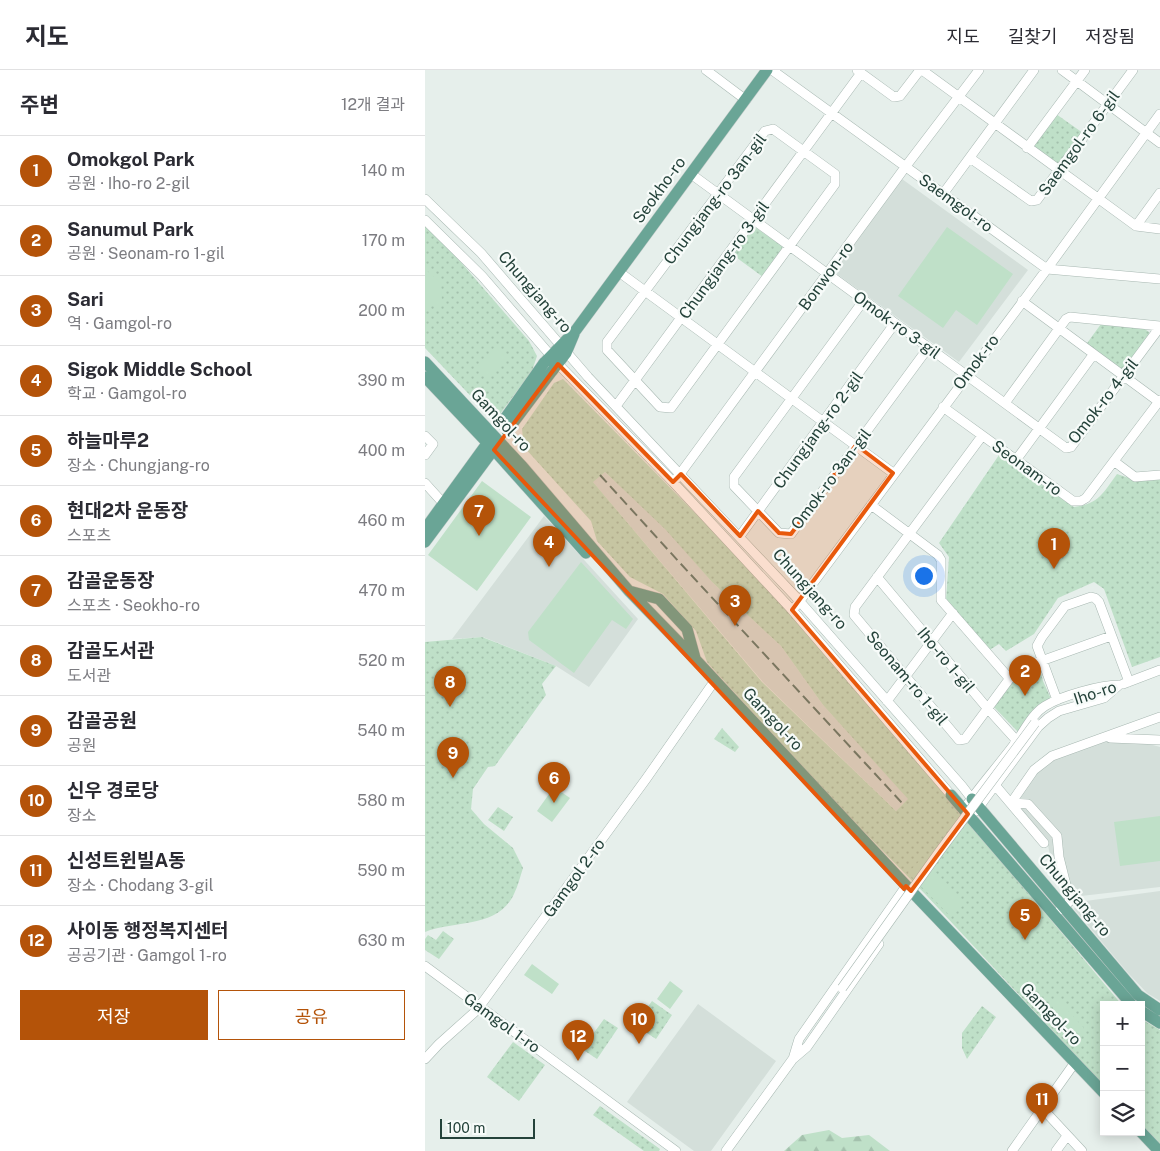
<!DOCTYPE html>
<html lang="ko">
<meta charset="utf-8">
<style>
body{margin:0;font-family:"Public Sans","Noto Sans KR",sans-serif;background:#f7f7f7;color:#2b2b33}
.controls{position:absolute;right:15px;bottom:15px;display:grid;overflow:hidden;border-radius:0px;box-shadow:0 2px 12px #0003}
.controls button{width:45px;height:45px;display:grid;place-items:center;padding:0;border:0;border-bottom:1px solid #e1e1e2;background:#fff;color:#2b2b33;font:25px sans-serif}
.scale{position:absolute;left:15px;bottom:12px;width:95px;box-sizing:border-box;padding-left:5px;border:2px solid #24423a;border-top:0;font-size:14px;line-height:18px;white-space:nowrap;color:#24423a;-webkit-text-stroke:4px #f7fbf9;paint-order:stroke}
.you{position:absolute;left:498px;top:505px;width:18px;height:18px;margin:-12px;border:4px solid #fff;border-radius:50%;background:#1a73e8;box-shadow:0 0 0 8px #1a73e833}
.badge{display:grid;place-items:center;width:32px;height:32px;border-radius:50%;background:#b45309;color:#fff;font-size:16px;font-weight:700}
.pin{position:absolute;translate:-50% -41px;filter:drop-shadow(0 1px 2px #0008)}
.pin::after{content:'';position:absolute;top:26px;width:18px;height:15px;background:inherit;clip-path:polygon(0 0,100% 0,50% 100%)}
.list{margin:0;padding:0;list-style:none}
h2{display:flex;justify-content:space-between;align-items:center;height:65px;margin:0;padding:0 20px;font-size:21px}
h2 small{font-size:16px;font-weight:400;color:#7c7c81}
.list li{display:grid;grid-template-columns:32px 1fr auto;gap:15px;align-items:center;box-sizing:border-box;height:70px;padding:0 20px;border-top:1px solid #e1e1e2}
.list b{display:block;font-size:19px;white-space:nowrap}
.list p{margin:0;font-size:16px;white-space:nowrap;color:#7c7c81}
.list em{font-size:16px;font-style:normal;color:#7c7c81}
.actions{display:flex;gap:10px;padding:15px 20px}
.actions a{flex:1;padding:11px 0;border:1px solid #b45309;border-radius:0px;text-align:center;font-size:18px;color:#b45309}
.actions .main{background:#b45309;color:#fff}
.icon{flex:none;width:28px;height:28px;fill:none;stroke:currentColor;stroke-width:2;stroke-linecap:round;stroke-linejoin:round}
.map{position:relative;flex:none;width:735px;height:1081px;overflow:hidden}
header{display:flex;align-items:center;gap:30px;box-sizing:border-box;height:70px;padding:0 25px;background:#fff;border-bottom:1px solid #e1e1e2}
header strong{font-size:24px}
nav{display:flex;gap:28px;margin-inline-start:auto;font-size:18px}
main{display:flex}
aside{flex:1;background:#fff}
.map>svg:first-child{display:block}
.built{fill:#d4dfda}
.forest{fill:url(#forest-firs)}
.park{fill:url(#park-dots);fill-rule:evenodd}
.pitch{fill:#bfe0c8}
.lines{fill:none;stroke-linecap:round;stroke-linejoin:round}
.minor-casing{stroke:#a8b8b2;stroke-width:10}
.major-casing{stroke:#c2cac8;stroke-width:12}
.minor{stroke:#fff;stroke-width:9}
.major{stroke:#6aa596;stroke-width:11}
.rail{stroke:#5f7d75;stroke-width:2;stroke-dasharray:10 5;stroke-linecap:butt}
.minor-bridge-casing{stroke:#a8b8b2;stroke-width:10;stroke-linecap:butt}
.major-bridge-casing{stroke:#c2cac8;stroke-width:12;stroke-linecap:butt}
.minor-bridge{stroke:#fff;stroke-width:9}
.major-bridge{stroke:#6aa596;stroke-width:11}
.marked{fill:#e8590c;fill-opacity:0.2;stroke:#e8590c;stroke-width:4;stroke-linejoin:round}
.labels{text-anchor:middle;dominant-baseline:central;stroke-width:4.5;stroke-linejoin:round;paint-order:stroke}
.street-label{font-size:16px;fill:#24423a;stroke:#f7fbf9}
</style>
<header>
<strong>지도</strong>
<nav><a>지도</a><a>길찾기</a><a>저장됨</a></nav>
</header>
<main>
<aside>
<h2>주변<small>12개 결과</small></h2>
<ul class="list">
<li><span class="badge">1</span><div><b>Omokgol Park</b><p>공원 · Iho-ro 2-gil</p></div><em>140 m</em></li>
<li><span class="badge">2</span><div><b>Sanumul Park</b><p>공원 · Seonam-ro 1-gil</p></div><em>170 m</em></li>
<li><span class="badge">3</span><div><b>Sari</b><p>역 · Gamgol-ro</p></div><em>200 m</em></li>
<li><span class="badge">4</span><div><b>Sigok Middle School</b><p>학교 · Gamgol-ro</p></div><em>390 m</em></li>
<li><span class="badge">5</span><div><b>하늘마루2</b><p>장소 · Chungjang-ro</p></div><em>400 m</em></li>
<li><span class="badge">6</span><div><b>현대2차 운동장</b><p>스포츠</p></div><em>460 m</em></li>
<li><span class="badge">7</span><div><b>감골운동장</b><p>스포츠 · Seokho-ro</p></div><em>470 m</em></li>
<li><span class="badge">8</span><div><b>감골도서관</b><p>도서관</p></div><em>520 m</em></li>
<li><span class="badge">9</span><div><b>감골공원</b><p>공원</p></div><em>540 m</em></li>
<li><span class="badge">10</span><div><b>신우 경로당</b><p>장소</p></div><em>580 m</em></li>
<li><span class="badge">11</span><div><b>신성트윈빌A동</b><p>장소 · Chodang 3-gil</p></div><em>590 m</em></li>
<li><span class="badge">12</span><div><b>사이동 행정복지센터</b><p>공공기관 · Gamgol 1-ro</p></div><em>630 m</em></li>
</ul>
<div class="actions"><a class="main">저장</a><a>공유</a></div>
</aside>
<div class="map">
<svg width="735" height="1081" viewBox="0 0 735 1081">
<defs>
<pattern id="forest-firs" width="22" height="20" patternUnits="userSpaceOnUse" patternTransform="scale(1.25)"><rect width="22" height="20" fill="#bfe0c8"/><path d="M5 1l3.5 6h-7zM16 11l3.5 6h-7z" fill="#a4c1ad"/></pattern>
<pattern id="park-dots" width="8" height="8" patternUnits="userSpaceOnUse" patternTransform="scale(1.25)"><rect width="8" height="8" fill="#bfe0c8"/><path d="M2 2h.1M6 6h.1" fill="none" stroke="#a4c1ad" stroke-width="1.8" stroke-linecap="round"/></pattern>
</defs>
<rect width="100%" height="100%" fill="#e6efeb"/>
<path class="built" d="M477,109L603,200L534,292L409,202Z
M180,402L241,459L287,512L356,576L398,635L484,729L471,741L338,612L167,411Z
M119,446L213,549L164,617L131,596L58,567L27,569Z
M706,669L735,677V817L656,826L636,815L627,796L622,770L590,731L611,703L627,689L683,671Z
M735,821V931L722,923L703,903L649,839L653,832Z
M273,934L351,991L286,1081H269L202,1032Z"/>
<path class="forest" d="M404,1060L417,1068L444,1065L465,1081H359L377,1065Z"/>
<path class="park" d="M631,44L658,63L632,95L609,79L608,76Z
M0,155L21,175L104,271L112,286L107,301L75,344L59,340L0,278Z
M330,157L357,176L358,180L338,207L308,185L327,158Z
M676,254L718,258L724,262V265L697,301L660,276Z
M138,309L340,514L418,606L523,727L697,935H679V1016L501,825L403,725L289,600L282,592L271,561L238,524L205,507L172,471L166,451L99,377L97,359L129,313ZM180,402L240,459L287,512L356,576L398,635L483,729L471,741L337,612L168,412Z
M574,385L649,437C674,434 678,423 692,404L710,410L735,406V587L707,597L679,519L669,512L633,528L609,564L581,581L574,574L563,581L521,530L524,487L514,473Z
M57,567L131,596L117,614L121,625L70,696L63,697L48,719L46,739L59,754L88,778L98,798C95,807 93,816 89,824C73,859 30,850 0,862V572Z
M614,596L618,611L627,631L600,650L593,662L569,637L589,611L598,602Z
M297,658L314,677L310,682L289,669Z
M73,737L88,747L79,761L63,750Z
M18,861L29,869L14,889L0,880V869L3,865L11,870Z
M227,931L247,945L231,969L210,955Z
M557,936L571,947L542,989L537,978V963Z
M179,949L193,958L172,989L157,979Z
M716,949L735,960V1076L716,1056Z
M88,972L120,995L94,1031L62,1007Z
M175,1036L235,1079L234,1081H219L168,1045Z"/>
<path class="pitch" d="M522,157L588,204L552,255L531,240L518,258L473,226Z
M0,199L16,213L17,235H0Z
M70,277L81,287L64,307L53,296Z
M57,411L106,447L52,521L3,485Z
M156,492L208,549L201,559L187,550L149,603L104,570L103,562Z
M129,717L145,728L127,752L112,741Z
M735,746V791L695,796L689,752Z
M497,788L540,833L526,847L483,803Z
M107,894L134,914L127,924L99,905Z
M245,911L258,921L245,939L232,929Z
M630,930L634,931L659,958L653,964L630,942L626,934Z"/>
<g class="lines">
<defs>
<path id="minor" d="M281,0L321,30
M347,0L622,199L735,209
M432,0L469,27L475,26L495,0
M497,0L711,156L735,159
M637,0L735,73
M348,59L410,104V114L246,338L235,337L182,280V272L340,61Z
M602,78L660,0
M545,88L606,131L612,130L708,0
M266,104L641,378L646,377L735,257
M518,124L609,0
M0,129L56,183L163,307L370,526L537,716L547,729
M0,150L57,206L133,294L248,412L367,540L526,725
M711,156L735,123
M194,202L468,403
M439,230L309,407V416L354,463L366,464L503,278
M597,231L734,332
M580,333L641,249L645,247L735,256
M191,336L436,3
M518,337L648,431H656L661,428L735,330
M0,366L8,374L0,385
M557,366L430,537L429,545L534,670L540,669L591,600L686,566
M591,390L668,285
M690,392L710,407L735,405
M252,408L481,96L554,0
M0,413L18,433
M446,435L513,485L516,490V530L584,608
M315,466L470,253
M452,507L563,639L592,671
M371,536L622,199L735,44
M698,614L735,600
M632,630L612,576L617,567L640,536L666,527L670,528L674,532L704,612
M462,631L528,543
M685,668L735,670
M570,715L619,773
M586,733L609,700L627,686L735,647
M586,733L603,734L632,766L634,787L645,831L635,840
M539,739C555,716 574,695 591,672C600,660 607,644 620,636C636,626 675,615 694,615
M551,741L613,657L623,648L634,641L679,628L694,615
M0,896L251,1081
M0,989L14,974L52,940L221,709L286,616
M368,989L374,969L479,819
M368,989L382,977L454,874
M617,1038L657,1081
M301,1081L370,986
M587,1081L646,998
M631,1081L642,1066"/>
<path id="major" d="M0,292L97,396L204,521L271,590L489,824L679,1023
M119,293L151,260L342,0
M127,301L141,283L149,264
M0,307L69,380L161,483
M0,459L66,368
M0,472L72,375
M204,521L234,529L262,559L270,588
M526,725L707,935
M547,729L713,925L735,940
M716,941L735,953
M716,1062L734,1081"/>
</defs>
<use href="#minor" class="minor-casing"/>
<use href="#major" class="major-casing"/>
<use href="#minor" class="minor"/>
<use href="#major" class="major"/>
<path class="rail" d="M175,405L255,493L478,734"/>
<defs>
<path id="minor-bridge" d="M417,918L514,782L610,653"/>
<path id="major-bridge" d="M76,354L119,293
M82,361L127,301"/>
</defs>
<use href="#minor-bridge" class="minor-bridge-casing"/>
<use href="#major-bridge" class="major-bridge-casing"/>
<use href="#minor-bridge" class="minor-bridge"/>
<use href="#major-bridge" class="major-bridge"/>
</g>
<path class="marked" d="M133,294L248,412L256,404L315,466L333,441L354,463L366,464L431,375L468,403L367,540L543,744L486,821L481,816L479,819L69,380Z"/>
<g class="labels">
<g class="street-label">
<text transform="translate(654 73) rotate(-54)">Saemgol-ro 6-gil</text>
<text transform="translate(234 120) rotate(-54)">Seokho-ro</text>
<text transform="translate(290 129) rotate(-53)">Chungjang-ro 3an-gil</text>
<text transform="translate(531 133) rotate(36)">Saemgol-ro</text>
<text transform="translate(299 190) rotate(-54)">Chungjang-ro 3-gil</text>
<text transform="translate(401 206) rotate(-54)">Bonwon-ro</text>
<text transform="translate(110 222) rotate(49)">Chungjang-ro</text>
<text transform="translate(472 255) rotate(36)">Omok-ro 3-gil</text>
<text transform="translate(551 292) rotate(-53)">Omok-ro</text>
<text transform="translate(678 331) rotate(-52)">Omok-ro 4-gil</text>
<text transform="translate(76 350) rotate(47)">Gamgol-ro</text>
<text transform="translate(393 360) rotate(-54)">Chungjang-ro 2-gil</text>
<text transform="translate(602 398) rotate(36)">Seonam-ro</text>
<text transform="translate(406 409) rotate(-53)">Omok-ro 3an-gil</text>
<text transform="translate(385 519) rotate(48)">Chungjang-ro</text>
<text transform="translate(521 590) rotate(50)">Iho-ro 1-gil</text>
<text transform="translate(482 608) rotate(50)">Seonam-ro 1-gil</text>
<text transform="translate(670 623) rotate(-18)">Iho-ro</text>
<text transform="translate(348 649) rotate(47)">Gamgol-ro</text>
<text transform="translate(149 808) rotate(-54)">Gamgol 2-ro</text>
<text transform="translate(650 825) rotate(50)">Chungjang-ro</text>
<text transform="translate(626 944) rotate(46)">Gamgol-ro</text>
<text transform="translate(77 953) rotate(36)">Gamgol 1-ro</text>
</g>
</g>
</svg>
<div class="controls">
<button>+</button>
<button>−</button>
<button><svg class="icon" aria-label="layers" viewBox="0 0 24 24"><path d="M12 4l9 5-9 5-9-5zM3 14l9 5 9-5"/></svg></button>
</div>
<div class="scale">100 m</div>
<div class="you"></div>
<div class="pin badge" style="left:629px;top:499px">1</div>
<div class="pin badge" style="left:600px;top:626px">2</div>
<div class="pin badge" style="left:310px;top:556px">3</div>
<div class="pin badge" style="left:124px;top:497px">4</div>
<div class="pin badge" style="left:600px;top:870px">5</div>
<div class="pin badge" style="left:129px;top:733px">6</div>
<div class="pin badge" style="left:54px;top:466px">7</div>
<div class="pin badge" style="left:25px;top:637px">8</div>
<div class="pin badge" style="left:28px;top:708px">9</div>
<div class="pin badge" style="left:214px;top:974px">10</div>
<div class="pin badge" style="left:617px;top:1054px">11</div>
<div class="pin badge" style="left:153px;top:991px">12</div>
</div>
</main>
